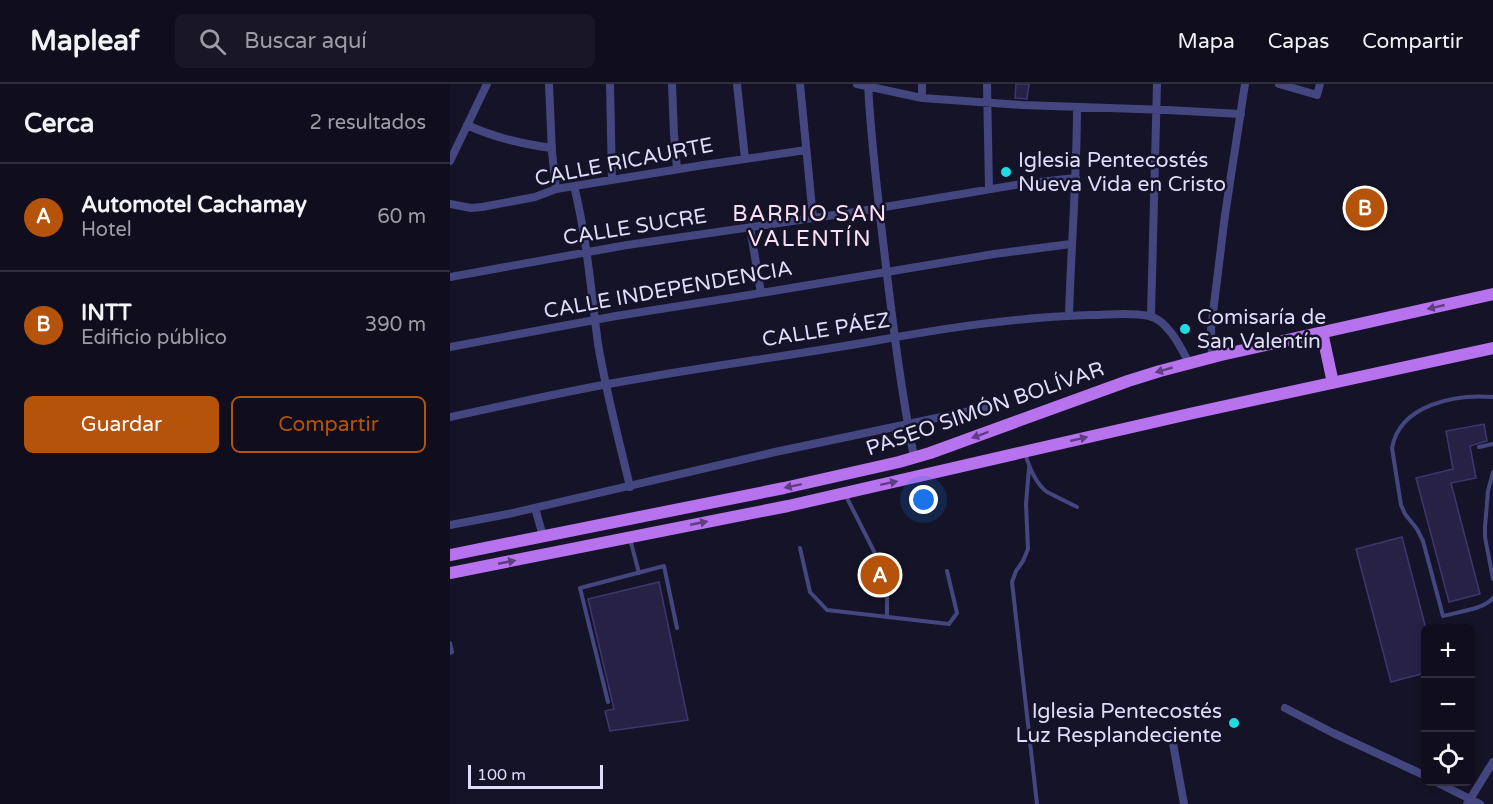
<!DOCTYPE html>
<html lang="es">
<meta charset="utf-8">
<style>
body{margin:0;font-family:"Varela Round",sans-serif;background:#191726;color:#f1f3f6}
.controls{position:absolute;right:18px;bottom:18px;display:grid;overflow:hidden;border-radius:9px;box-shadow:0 3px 9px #0003}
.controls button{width:54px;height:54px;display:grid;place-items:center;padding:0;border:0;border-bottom:2px solid #302e3b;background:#100e1d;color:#f1f3f6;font:30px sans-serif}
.scale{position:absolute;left:18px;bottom:15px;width:135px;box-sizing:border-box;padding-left:6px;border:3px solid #dfddfb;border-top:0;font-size:16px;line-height:21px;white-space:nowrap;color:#dfddfb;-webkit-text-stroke:4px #151327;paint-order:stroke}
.you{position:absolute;left:474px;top:416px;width:21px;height:21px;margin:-15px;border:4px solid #fff;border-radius:50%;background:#1a73e8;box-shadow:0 0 0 9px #1a73e833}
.badge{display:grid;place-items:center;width:39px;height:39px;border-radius:50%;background:#b45309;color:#fff;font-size:20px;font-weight:700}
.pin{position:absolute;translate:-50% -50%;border:3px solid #fff;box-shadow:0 2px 6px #0006}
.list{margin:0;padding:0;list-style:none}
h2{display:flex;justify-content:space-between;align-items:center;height:78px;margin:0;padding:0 24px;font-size:26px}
h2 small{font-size:20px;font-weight:400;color:#9c9ca4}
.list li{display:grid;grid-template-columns:39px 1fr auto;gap:18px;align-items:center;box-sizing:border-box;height:108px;padding:0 24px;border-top:2px solid #302e3b}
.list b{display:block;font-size:22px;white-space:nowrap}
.list p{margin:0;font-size:20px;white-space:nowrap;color:#9c9ca4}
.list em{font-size:20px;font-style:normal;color:#9c9ca4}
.actions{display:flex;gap:12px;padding:18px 24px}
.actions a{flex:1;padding:14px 0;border:2px solid #b45309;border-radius:9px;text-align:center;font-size:21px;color:#b45309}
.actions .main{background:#b45309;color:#fff}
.icon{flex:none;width:33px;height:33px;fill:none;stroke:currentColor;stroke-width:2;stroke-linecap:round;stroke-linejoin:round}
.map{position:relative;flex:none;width:1043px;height:720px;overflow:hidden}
header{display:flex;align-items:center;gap:36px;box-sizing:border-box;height:84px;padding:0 30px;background:#100e1d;border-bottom:2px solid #302e3b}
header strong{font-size:28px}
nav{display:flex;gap:33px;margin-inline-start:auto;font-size:21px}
.search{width:420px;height:54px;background:#191726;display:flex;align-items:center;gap:15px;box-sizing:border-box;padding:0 21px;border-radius:9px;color:#9c9ca4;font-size:22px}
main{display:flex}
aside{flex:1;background:#100e1d}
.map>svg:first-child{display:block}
.building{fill:#272245;stroke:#3e376e;stroke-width:1.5}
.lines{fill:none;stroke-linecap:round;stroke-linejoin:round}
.service{stroke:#444680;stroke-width:4}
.minor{stroke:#444680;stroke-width:8}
.primary{stroke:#b772ed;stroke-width:12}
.oneway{fill:#5e3e80}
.poi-dot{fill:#21dbe2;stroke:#151327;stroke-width:2}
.labels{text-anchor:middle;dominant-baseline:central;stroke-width:5;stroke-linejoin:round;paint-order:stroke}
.poi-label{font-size:21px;fill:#dfddfb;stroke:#151327;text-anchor:start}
.street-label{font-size:21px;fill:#dfddfb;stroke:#151327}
.neighbourhood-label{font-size:22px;letter-spacing:1.5px;fill:#fbdff2;stroke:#151327}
</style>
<header>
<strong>Mapleaf</strong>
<div class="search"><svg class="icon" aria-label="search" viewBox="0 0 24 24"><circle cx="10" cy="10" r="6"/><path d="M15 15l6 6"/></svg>Buscar aquí</div>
<nav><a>Mapa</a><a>Capas</a><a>Compartir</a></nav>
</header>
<main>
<aside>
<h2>Cerca<small>2 resultados</small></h2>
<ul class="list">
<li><span class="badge">A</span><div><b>Automotel Cachamay</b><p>Hotel</p></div><em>60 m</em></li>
<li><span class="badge">B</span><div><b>INTT</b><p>Edificio público</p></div><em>390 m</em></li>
</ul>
<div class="actions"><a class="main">Guardar</a><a>Compartir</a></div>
</aside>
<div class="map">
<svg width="1043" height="720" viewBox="0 0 1043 720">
<rect width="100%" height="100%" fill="#151327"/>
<path class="building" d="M566,0H579L577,15L565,14Z
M1034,340L1037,357L1020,362L1026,394L1001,399L1030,510L999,518L966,394L1003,385L996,347Z
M952,453L975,541V589L941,598L906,465Z
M209,498L238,636L160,647L155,627L164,625L138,515Z"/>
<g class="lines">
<path class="service" d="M1043,313C1006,310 950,320 942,364L951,421L955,430L967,445L973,457L993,532C1007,528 1035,525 1043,514
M1029,363L1043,360
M575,369C579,383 585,399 597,408L627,423
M579,384L576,420L578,465L573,477L566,487L562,498L587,720
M1043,388L1038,407L1035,443V453L1043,495
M396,412L437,493V533
M180,455L189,489
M350,464L360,508L377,526L499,540L507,529L497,487
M0,559L2,568L0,569
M158,618L130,504L214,482L227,544"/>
<path class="minor" d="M99,0L102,68L106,105
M160,0L162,96
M222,0L224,50L227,85
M287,0L295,75
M350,0L363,134
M407,0L472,14L572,21L717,26L791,30
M418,0C421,58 428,116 435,174C443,241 451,307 464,373
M537,0L539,105
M829,0L867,11L870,0
M472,14V0
M17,41C45,54 72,60 102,64
M0,77L37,0
M124,102C137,154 141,207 148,260C156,308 169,356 180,403
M0,120L21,124L32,123L85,113L106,105L254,81L356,66
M300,143L311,209
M0,193L177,161L405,128L571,100L626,94
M619,232C621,162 627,93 627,23
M701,232L707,0
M0,263L166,232L293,212L544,170L621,160
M762,273L761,245L775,131L795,0
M0,333C62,320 124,305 187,295C266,281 345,271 424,257C496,244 567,233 640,231C659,231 680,228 699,232C718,236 731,264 739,279
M85,424L93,452
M0,441L58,430L325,368L539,323
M835,624L883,649L976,692
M722,654L734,720
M986,698L1030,720
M1017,720L1043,678"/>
<path class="primary" d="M872,248L883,299
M0,471L334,404L449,378L480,369L678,297L710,287L771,271L1043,210
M0,489L338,422L739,330L1043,264"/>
</g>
<defs><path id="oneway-solid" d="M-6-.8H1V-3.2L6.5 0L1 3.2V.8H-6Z" transform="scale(1.5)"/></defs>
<g class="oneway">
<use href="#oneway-solid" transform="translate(986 223) rotate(167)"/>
<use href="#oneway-solid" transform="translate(714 286) rotate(164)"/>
<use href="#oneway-solid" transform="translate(530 351) rotate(160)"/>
<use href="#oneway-solid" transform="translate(629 355) rotate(-13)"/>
<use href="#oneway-solid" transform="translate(439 399) rotate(-12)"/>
<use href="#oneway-solid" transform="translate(343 402) rotate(168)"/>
<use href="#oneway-solid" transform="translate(249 439) rotate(-11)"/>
<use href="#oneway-solid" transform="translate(57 478) rotate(-11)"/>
</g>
<g class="poi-dot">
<circle cx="556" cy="88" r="6"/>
<circle cx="735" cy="245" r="6"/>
<circle cx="784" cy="639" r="6"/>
</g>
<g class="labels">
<g class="poi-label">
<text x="568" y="76">Iglesia Pentecostés<tspan x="568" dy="24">Nueva Vida en Cristo</tspan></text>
<text x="747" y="233">Comisaría de<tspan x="747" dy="24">San Valentín</tspan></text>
<text x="772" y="627" text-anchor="end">Iglesia Pentecostés<tspan x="772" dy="24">Luz Resplandeciente</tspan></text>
</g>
<g class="street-label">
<text transform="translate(174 78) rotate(-11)">CALLE RICAURTE</text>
<text transform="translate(185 143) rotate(-9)">CALLE SUCRE</text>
<text transform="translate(218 206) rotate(-10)">CALLE INDEPENDENCIA</text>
<text transform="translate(376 246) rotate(-9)">CALLE PÁEZ</text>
<text transform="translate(535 325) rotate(-19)">PASEO SIMÓN BOLÍVAR</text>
</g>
<g class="neighbourhood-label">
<text x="360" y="130">BARRIO SAN<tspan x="360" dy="25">VALENTÍN</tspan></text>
</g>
</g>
</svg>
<div class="controls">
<button>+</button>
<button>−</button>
<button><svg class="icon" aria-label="locate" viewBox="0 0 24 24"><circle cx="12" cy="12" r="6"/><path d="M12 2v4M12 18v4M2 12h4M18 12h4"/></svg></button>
</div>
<div class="scale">100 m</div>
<div class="you"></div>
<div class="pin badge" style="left:430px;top:491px">A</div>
<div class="pin badge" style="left:915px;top:124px">B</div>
</div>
</main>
